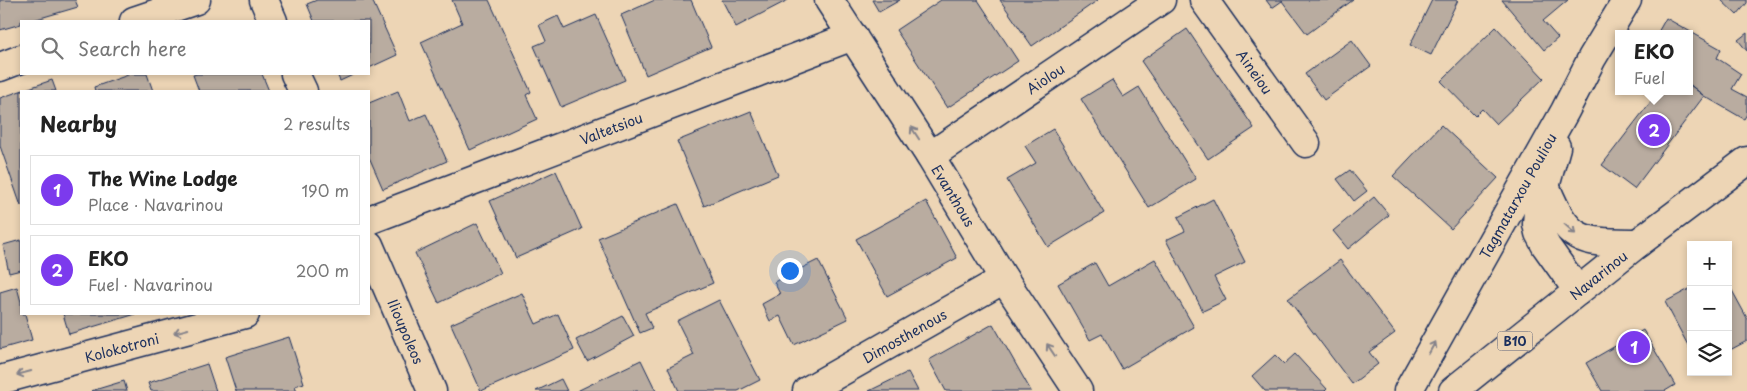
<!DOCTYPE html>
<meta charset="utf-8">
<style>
body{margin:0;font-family:"Playpen Sans",sans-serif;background:#f2f2f2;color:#222}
.controls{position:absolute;right:15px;bottom:15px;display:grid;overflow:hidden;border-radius:0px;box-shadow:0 2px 8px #0003}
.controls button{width:45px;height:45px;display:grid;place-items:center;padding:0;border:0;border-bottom:1px solid #e0e0e0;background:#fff;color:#222;font:25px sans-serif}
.you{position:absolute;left:789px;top:270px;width:18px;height:18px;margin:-12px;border:4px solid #fff;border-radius:50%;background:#1a73e8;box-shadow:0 0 0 8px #1a73e833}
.badge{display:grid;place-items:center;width:32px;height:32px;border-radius:50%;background:#7c3aed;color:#fff;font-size:16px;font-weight:700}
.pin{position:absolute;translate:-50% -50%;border:2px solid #fff;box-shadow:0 1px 5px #0006}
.popup{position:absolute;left:1615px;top:30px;width:78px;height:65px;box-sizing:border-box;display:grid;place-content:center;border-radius:0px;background:#fff;filter:drop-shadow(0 1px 4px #0005);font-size:16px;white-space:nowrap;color:#767676}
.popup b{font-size:19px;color:#222}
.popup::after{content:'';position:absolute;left:50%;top:100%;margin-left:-10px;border:10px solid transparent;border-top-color:#fff}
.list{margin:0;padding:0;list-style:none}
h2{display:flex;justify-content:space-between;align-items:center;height:65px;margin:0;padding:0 20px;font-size:21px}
h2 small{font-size:16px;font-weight:400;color:#767676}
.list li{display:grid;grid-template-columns:32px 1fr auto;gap:15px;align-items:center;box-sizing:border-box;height:70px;margin:0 10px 10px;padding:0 10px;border:1px solid #e0e0e0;border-radius:0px}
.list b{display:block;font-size:19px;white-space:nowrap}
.list p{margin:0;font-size:16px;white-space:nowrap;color:#767676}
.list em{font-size:16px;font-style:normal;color:#767676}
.icon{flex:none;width:28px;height:28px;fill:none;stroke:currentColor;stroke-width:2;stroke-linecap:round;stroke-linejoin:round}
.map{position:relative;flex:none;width:1747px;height:391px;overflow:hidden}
.search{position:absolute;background:#fff;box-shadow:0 2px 8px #0003;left:20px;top:20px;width:350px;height:55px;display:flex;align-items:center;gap:12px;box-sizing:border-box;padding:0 18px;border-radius:0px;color:#767676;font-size:19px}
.panel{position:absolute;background:#fff;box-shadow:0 2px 8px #0003;left:20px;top:90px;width:350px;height:225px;border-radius:0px}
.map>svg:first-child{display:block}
.building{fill:#b9aca0;stroke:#1b2f5e}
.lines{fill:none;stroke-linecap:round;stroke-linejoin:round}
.minor-casing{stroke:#1b2f5e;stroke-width:31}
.major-casing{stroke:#1b2f5e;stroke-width:31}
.minor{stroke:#edd5b5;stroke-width:28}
.major{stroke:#edd5b5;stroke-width:28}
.oneway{stroke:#84828a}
.labels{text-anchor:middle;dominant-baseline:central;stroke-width:4;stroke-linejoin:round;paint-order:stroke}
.shield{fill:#edd5b5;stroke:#5a6178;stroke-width:1}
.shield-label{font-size:12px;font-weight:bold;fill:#1b2f5e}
.street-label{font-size:14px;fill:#1b2f5e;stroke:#edd5b5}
</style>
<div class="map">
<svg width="1747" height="391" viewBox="0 0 1747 391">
<rect width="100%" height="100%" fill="#edd5b5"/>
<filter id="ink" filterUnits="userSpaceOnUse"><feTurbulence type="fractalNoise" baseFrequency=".02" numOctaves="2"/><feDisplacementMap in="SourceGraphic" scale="10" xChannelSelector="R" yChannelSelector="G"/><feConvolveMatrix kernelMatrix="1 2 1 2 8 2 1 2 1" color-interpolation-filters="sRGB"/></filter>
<g filter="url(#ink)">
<path class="building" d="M0,0H75L78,7L30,21H21V24L0,30Z
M317,0H372L397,55L369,68V21H314L307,4Z
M452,0H489L531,92L526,95L537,119L470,150L421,42L462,23Z
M655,0H691L711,47L646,75L621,15Z
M722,0H788L736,27Z
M872,0H900L879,12Z
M941,0H978L1018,61L947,108L896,30Z
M1000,0H1098L1032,46Z
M1266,0H1353L1307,34L1282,1L1272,8Z
M1432,0H1458L1431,55L1410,45Z
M1502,0H1568L1543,21L1558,38L1544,50Z
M1721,0H1747V3L1737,15Z
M596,15L625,80L561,107L534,46L546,41L539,25L558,16L564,29Z
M1666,18L1721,49L1717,58L1741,74L1732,89L1747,97V114L1744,119L1704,96L1689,84V34H1657Z
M1496,27L1544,78L1496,124L1482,109L1475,116L1441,81Z
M1187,29L1254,128L1208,159L1141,61Z
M1747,33V51L1738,40Z
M1352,40L1371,66L1324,100L1305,74Z
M131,74H147L153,91H95L94,87Z
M197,74H262L269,91H199L193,75Z
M337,74H355L340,81Z
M52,80L56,91H21V206L0,146V98Z
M1112,80L1123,97L1139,87L1196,179L1149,208L1081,99Z
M1689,84L1704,96L1634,189L1602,165L1659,91H1689Z
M398,91L410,121L426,114L447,161L383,189L369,157V103Z
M751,111L778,175L704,206L677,141Z
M1441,125L1498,178L1451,229L1393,176Z
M1053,129L1104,213L1048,247L1007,180L1036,163L1025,146Z
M1350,170L1367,191L1354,201L1337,179Z
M556,171L582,229L516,258L490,201Z
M1374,197L1389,215L1348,249L1333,231Z
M1213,199L1245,262L1214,277L1226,300L1203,311L1166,240L1185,231L1178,217Z
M926,201L957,258L887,296L856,239Z
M678,204L713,283L645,313L652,328L640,333L598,238Z
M477,223L501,273L439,303L415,253Z
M21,240V270L9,273L3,245Z
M1155,259L1194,327L1122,369L1102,334L1090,340L1058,284L1095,263L1108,286Z
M818,260L848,319L794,345L780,316L770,321L762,304L780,294L774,282Z
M1340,260L1395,333L1369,352L1378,364L1352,384L1288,299Z
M1728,283L1747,318V341L1728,351Z
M17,287L21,302V314H25L32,340L0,349V292Z
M1691,288V351L1665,302Z
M522,293L536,324L558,314L574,350L481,391L451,324Z
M719,300L760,380L738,391H679L668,368L694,355L677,321Z
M63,314H136L69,334Z
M623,316L634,336L587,361L576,340Z
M993,324L1031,391H946L929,360Z
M1643,330L1675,385L1665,391H1602L1586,363Z
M289,337L304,383L295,386L297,391H236L225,357Z
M1295,354L1327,389L1325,391H1265L1252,376L1275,355L1284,364Z
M641,360L656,391H577Z
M207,364L216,391H151L148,383Z
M908,372L918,391H869Z
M561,379L567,391H536Z
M124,381L127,391H91Z"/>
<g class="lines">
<defs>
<g id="minor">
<path d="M264,0L273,21"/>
<path id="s1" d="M829,0L930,156L1004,279L1078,391"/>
<path id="s2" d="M1204,0L1306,143"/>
<path d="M134,21L196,0"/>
<path d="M0,67L21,59"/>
<path d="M295,74L303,91"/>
<path id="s3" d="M930,156L1161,0"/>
<path id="s4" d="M369,220L853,36"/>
<path id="s5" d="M369,245L432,391"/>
<path id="s6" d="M0,380L245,314"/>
<path id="s7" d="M807,391L1004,279"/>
</g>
<g id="major">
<path d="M1556,147L1538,212L1537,224L1539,233L1546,246L1578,291"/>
<path d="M1546,188C1569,244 1581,242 1638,243"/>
<path id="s8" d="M1408,391L1565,111L1592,58L1627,0"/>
<path id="s9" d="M1453,391L1638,243L1747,161"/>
</g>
</defs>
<use href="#minor" class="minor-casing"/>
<use href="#major" class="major-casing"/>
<use href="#minor" class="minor"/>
<use href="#major" class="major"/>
</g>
<defs><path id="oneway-shaft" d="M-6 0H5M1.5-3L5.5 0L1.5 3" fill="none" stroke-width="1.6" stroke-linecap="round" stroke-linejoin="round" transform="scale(1.25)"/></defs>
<g class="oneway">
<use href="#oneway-shaft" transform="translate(915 133) rotate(-123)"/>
<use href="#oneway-shaft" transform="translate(1570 229) rotate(42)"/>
<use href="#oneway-shaft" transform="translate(181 331) rotate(165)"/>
<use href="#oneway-shaft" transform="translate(1432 348) rotate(-61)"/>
<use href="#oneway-shaft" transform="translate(1051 350) rotate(-124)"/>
<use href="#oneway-shaft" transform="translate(24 373) rotate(165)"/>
</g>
</g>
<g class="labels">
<rect class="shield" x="1497.5" y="331.5" width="35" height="19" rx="4"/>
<g class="shield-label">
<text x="1515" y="341">B10</text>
</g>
<g class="street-label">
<text stroke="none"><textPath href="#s2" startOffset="88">Aineiou</textPath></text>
<text stroke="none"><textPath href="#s3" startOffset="139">Aiolou</textPath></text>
<text stroke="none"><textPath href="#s4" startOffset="259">Valtetsiou</textPath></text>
<text stroke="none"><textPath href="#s8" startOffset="224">Tagmatarxou Pouliou</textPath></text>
<text stroke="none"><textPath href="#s1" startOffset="232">Evanthous</textPath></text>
<text stroke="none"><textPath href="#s9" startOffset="186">Navarinou</textPath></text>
<text stroke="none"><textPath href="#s5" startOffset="94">Ilioupoleos</textPath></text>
<text stroke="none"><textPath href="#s7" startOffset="112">Dimosthenous</textPath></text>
<text stroke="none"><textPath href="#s6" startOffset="126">Kolokotroni</textPath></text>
</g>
</g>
</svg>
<div class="controls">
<button>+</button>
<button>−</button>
<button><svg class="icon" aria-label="layers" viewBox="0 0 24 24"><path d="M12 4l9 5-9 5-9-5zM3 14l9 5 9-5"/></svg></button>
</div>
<div class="you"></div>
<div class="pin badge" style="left:1634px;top:347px">1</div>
<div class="pin badge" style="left:1654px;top:130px">2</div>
<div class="popup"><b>EKO</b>Fuel</div>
<div class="search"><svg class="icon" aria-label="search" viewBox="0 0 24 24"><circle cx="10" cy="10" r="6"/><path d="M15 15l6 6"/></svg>Search here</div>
<section class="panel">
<h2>Nearby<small>2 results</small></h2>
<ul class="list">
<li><span class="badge">1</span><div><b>The Wine Lodge</b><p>Place · Navarinou</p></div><em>190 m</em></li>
<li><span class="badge">2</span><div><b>EKO</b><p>Fuel · Navarinou</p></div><em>200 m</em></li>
</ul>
</section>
</div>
